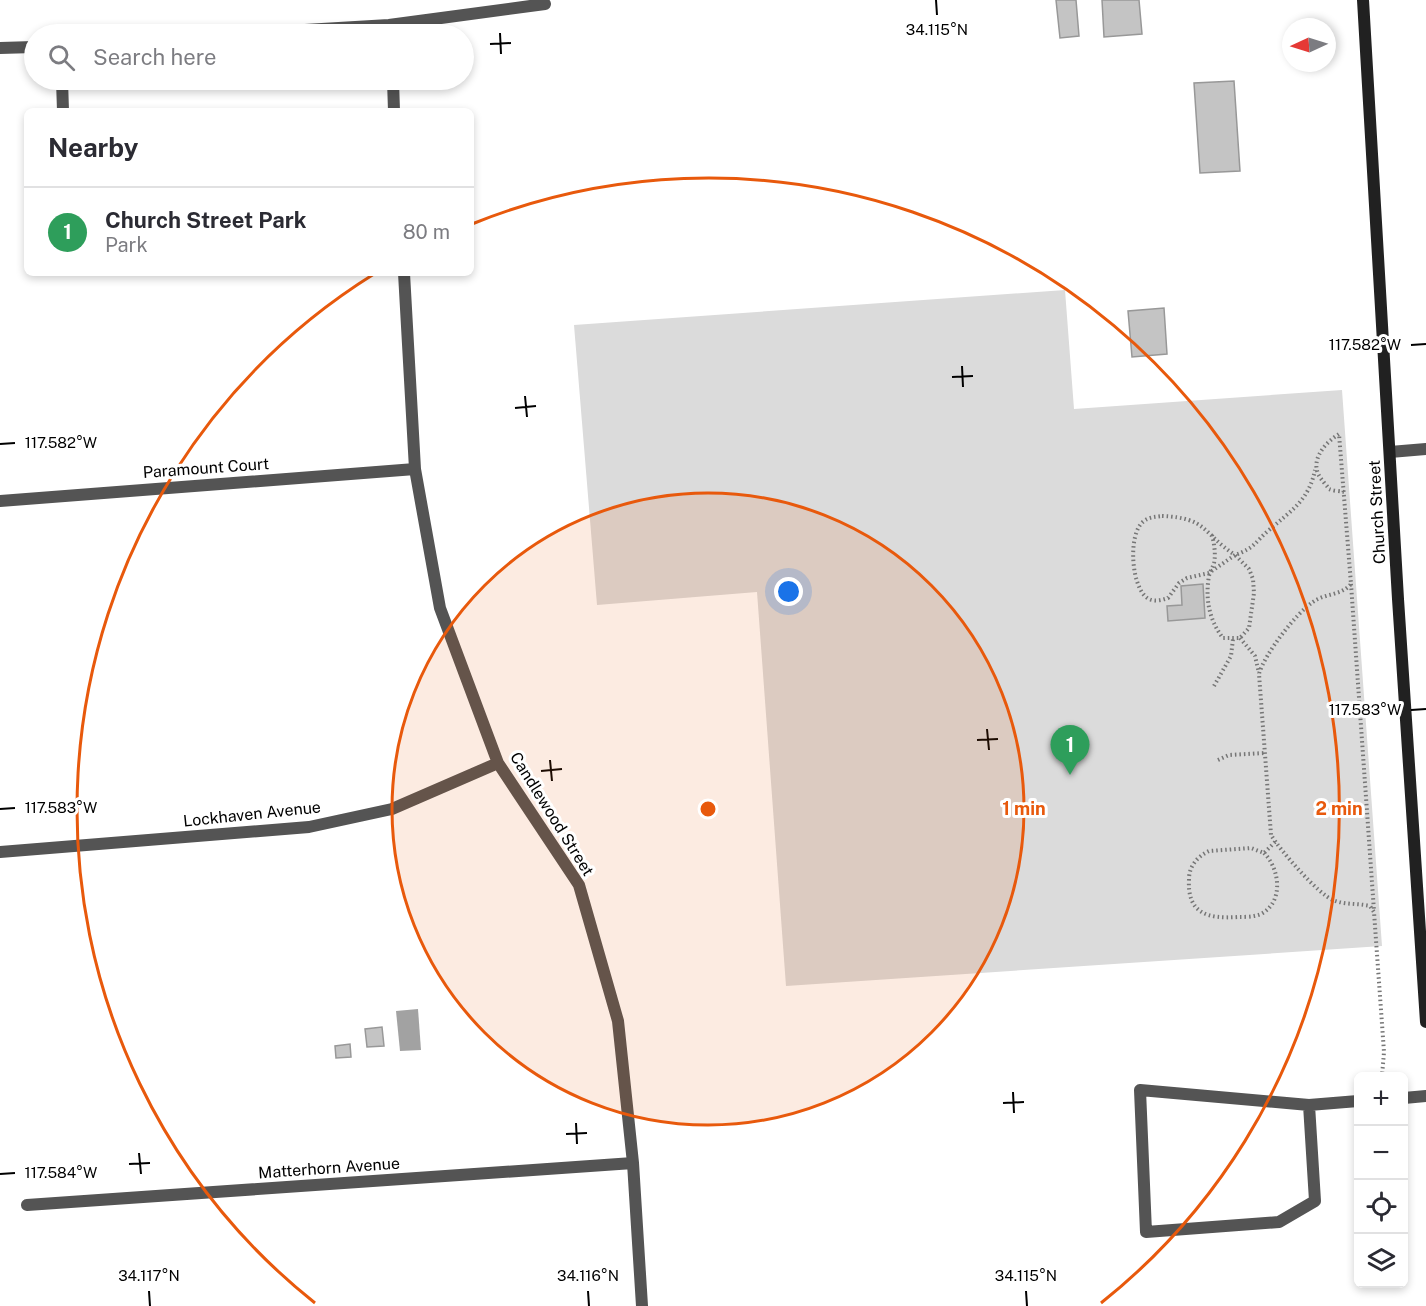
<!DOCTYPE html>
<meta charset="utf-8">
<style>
body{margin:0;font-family:"Public Sans",sans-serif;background:#f7f7f7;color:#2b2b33}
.controls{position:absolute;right:18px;bottom:18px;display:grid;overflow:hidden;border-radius:9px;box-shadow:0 3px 9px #0003}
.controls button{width:54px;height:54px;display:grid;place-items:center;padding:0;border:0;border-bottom:2px solid #e1e1e2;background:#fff;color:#2b2b33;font:30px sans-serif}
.compass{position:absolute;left:1282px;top:18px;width:54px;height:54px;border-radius:50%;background:#fff;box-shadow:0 3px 9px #0003;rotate:266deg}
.you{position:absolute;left:789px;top:592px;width:21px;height:21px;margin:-15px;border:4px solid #fff;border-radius:50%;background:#1a73e8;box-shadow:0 0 0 9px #1a73e833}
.badge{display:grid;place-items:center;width:39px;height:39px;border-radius:50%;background:#d93025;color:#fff;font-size:20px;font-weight:700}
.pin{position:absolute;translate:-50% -50px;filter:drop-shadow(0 2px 3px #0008)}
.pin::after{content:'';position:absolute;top:32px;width:21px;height:18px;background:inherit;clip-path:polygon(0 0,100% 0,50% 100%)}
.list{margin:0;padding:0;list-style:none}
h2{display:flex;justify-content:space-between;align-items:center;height:78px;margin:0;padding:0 24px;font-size:26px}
h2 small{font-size:20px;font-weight:400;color:#7c7c81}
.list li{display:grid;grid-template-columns:39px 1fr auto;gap:18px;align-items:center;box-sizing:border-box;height:90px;padding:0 24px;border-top:2px solid #e1e1e2}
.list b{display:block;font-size:22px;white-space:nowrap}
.list p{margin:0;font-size:20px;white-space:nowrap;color:#7c7c81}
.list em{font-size:20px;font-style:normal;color:#7c7c81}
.icon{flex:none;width:33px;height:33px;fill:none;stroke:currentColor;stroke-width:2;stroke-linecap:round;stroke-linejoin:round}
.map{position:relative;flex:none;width:1426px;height:1306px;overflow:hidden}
.search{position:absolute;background:#fff;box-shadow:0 3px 9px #0003;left:24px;top:24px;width:450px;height:66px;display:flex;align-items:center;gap:15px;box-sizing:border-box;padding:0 21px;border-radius:33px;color:#7c7c81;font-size:22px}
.panel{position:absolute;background:#fff;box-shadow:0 3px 9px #0003;left:24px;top:108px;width:450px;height:168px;border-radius:9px}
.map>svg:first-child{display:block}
.green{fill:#dbdbdb}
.water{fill:#a2a2a2}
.building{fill:#c4c4c4;stroke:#989898;stroke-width:1.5}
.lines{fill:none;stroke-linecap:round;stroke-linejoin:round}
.path{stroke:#767676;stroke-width:4;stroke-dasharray:1.5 3;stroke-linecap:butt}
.lane{stroke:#545454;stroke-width:12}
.street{stroke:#545454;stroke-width:12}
.secondary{stroke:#212121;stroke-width:12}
.ticks{fill:none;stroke:#000;stroke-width:2}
.ring{fill:none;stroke:#e8590c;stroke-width:3}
.labels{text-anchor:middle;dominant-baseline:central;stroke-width:6;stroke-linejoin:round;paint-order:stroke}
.street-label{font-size:16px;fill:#000;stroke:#fff}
.ticks-label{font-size:15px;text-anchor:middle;fill:#000;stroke:#fff;stroke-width:6;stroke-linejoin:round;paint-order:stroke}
.centre{fill:#e8590c;stroke:#fff;stroke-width:3}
.ring-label{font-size:18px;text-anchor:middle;font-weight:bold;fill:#e8590c;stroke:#fff;stroke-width:6;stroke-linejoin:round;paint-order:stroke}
</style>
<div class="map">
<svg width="1426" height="1306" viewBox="0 0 1426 1306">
<rect width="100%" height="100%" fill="#fff"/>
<path class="green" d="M1065,290L1074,409L1342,390L1382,946L786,986L757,592L597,605L574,325Z"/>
<path class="water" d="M418,1009L421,1050L400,1051L396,1011Z"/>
<path class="building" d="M1056,0H1076L1079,36L1060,38Z
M1102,0H1139L1142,34L1104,37Z
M1234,81L1240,171L1200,173L1194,83Z
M1164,308L1167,354L1132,357L1128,311Z
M1203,584L1205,618L1168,621L1167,606L1182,605L1181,586Z
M382,1027L384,1046L367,1047L365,1029Z
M350,1044L351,1057L336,1058L335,1046Z"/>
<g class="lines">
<path class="path" d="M1344,492C1340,491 1333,491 1329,489C1329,488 1323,482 1323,481C1307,464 1323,444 1339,434L1351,584C1341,596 1325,593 1313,602C1296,613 1264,655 1259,674L1271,835C1279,849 1319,895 1333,900C1345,905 1357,903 1370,906L1374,912L1384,1052L1382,1076
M1162,516C1208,518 1202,533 1235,555L1209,573L1187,578L1179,583L1168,598C1162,600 1155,602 1149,599C1131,590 1127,533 1144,521C1149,517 1155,517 1162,516Z
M1212,535C1214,543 1216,554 1214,563C1213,567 1210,571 1209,576C1205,598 1209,620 1223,638H1240L1249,628L1254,593L1253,579L1249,569L1235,555C1255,548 1255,542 1269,530C1291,511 1309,500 1315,470
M1351,584L1374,911
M1240,638L1255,656L1259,673
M1214,686L1231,656L1233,639
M1218,760L1229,755L1265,753
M1264,853C1280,869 1284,902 1261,914C1254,917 1245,917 1238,917C1208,919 1187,914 1189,879C1189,866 1198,856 1209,851L1251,848L1264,853L1275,842
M1390,1285V1284"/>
<path class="lane" d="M1404,1098L1426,1096
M1309,1105L1315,1201L1279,1222L1146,1232L1140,1090L1309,1105L1358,1101"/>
<path class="street" d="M239,34L389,25L545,4
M0,48L34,47
M62,80L63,111
M393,80L394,111
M404,273L415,469L440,608L498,763L579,885L618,1021L633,1163L642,1306
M1390,452L1426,449
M0,501L415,469
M0,852L309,827L392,809L498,763
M27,1205L633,1163"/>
<path class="secondary" d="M1363,0L1398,599L1426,1022"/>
</g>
<path class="ticks" d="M936,0L937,15M500,33L501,54M490,44L511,43M1411,345L1426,344M962,366L963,387M952,377L973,376M525,396L527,417M515,408L536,406M0,444L15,443M1411,710L1426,709M987,729L989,750M977,740L998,739M550,760L552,781M541,771L562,769M0,809L15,808M1013,1092L1014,1113M1003,1103L1024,1102M576,1123L577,1144M566,1134L587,1133M139,1153L141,1174M129,1164L150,1163M0,1174L15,1173M149,1291L150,1306M588,1291L589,1306M1026,1291L1027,1306"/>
<circle cx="708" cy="809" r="316" fill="#e8590c" fill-opacity=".12"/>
<g class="ring">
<circle cx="708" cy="809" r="316"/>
<path d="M315 1303A631 631 0 0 1 374 274M472 224A631 631 0 0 1 1101 1303"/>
</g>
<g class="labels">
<g class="street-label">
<text transform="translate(206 468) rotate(-4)">Paramount Court</text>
<text transform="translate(1377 512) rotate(-93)">Church Street</text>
<text transform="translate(252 814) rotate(-6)">Lockhaven Avenue</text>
<text transform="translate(552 814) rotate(58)">Candlewood Street</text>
<text transform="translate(329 1168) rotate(-4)">Matterhorn Avenue</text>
</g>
</g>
<g class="ticks-label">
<text x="937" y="35">34.115°N</text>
<text x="1365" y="350">117.582°W</text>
<text x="61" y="448">117.582°W</text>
<text x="1365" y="715">117.583°W</text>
<text x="61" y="813">117.583°W</text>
<text x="61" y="1178">117.584°W</text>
<text x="149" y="1281">34.117°N</text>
<text x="588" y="1281">34.116°N</text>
<text x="1026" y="1281">34.115°N</text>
</g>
<circle cx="708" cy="809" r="9" class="centre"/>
<g class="ring-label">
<text x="1024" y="815">1 min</text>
<text x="1339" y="815">2 min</text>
</g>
</svg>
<div class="controls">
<button>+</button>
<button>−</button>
<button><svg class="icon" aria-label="locate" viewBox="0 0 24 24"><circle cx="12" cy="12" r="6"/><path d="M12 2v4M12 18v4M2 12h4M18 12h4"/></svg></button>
<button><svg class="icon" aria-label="layers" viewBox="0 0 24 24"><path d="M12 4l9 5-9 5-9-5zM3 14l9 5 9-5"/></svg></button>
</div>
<svg class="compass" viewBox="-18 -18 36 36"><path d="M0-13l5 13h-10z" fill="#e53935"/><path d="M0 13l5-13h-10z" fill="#7c7c81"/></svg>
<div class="you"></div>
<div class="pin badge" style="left:1070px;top:775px;background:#2e9e5b">1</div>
<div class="search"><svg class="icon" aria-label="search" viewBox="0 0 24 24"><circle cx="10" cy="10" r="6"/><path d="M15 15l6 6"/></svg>Search here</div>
<section class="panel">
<h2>Nearby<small></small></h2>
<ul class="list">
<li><span class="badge" style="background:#2e9e5b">1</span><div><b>Church Street Park</b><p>Park</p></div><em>80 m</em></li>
</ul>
</section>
</div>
